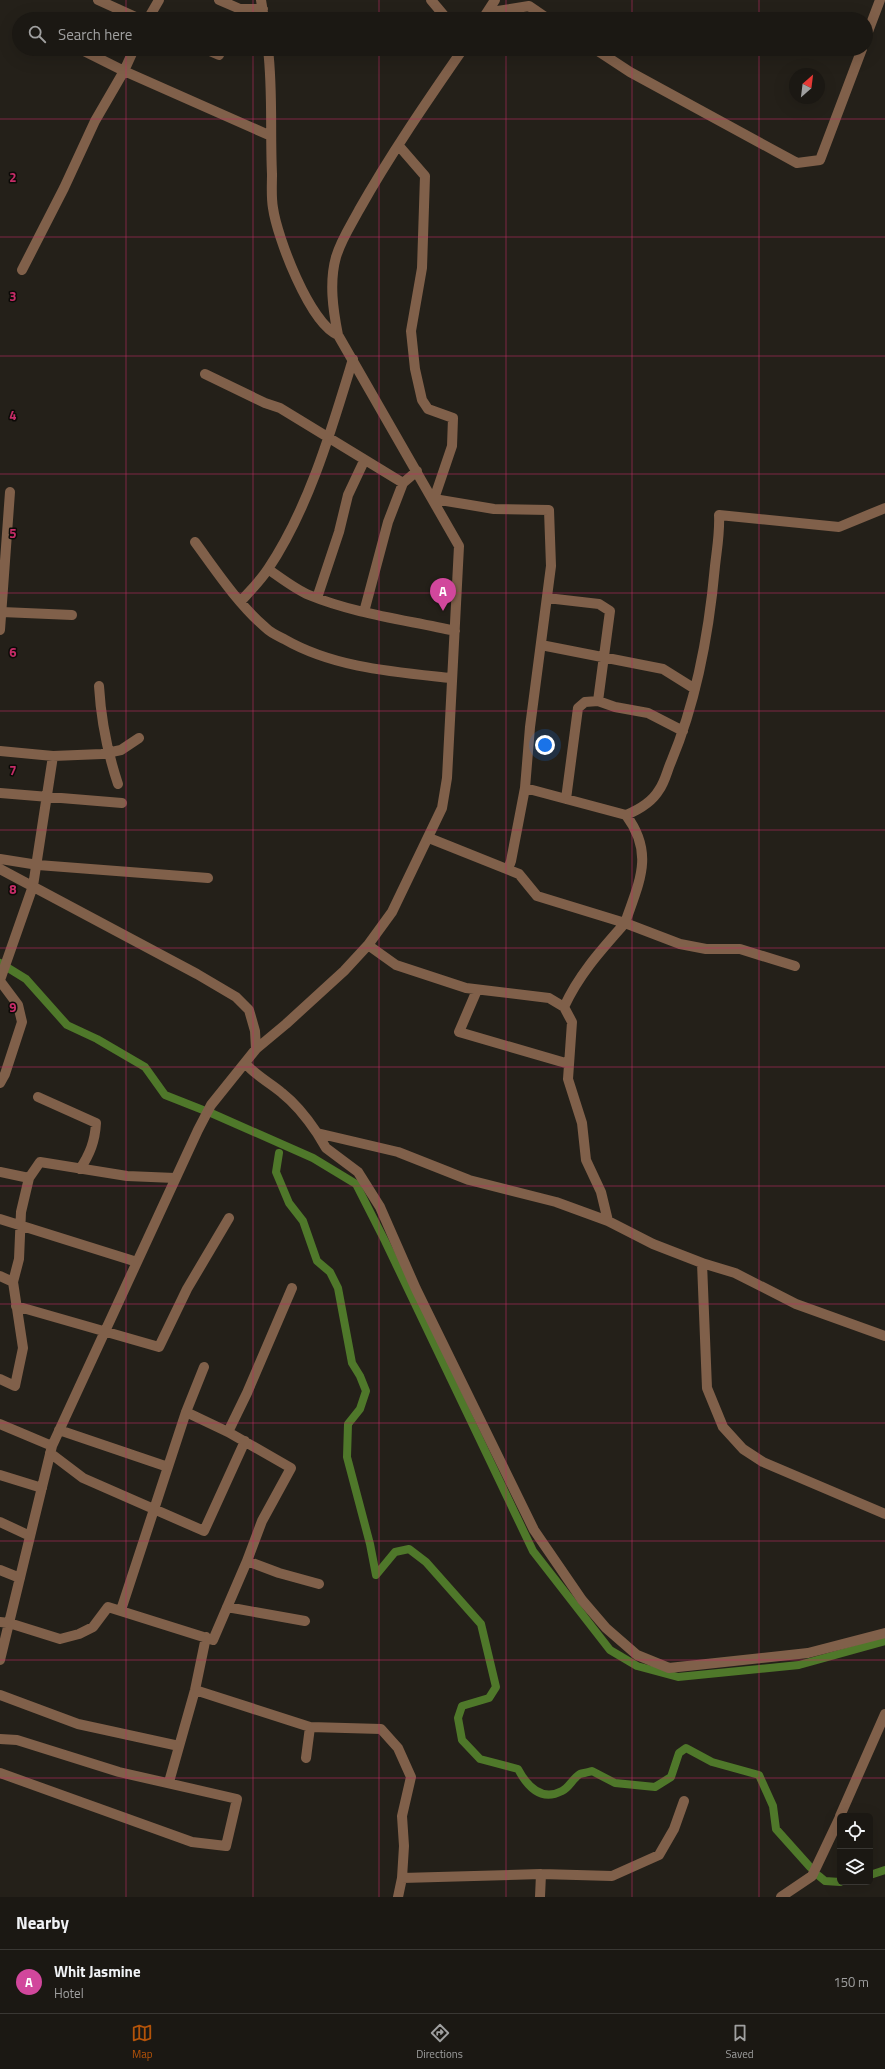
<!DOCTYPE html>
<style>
body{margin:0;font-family:"Titillium Web",sans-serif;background:#24211c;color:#f1f3f6}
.controls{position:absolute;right:12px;bottom:12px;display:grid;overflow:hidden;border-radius:6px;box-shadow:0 4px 16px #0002}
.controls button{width:36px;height:36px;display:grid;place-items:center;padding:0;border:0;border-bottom:1px solid #393733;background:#1b1813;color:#f1f3f6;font:20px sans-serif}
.compass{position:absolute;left:789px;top:68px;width:36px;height:36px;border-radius:50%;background:#1b1813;box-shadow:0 4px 16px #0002;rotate:28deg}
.you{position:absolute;left:545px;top:745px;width:14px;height:14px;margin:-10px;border:3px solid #fff;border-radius:50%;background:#1a73e8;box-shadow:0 0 0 6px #1a73e833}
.badge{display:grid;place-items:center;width:26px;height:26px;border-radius:50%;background:#b45309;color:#fff;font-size:13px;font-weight:700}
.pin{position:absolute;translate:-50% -33px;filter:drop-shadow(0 1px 2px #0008)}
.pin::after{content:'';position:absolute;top:21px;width:14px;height:12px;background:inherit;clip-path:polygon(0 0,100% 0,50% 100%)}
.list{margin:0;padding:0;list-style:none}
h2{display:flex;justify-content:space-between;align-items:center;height:52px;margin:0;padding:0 16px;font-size:17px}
h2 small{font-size:13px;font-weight:400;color:#a0a0a0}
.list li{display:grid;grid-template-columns:26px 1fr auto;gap:12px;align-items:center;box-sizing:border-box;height:64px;padding:0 16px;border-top:1px solid #393733}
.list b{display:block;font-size:15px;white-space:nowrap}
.list p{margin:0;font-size:13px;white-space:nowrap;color:#a0a0a0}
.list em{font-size:13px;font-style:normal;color:#a0a0a0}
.icon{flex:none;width:22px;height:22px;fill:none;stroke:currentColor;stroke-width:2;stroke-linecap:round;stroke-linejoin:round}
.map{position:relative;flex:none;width:885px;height:1897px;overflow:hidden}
.search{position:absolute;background:#1b1813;box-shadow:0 4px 16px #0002;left:12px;right:12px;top:12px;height:44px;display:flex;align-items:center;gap:10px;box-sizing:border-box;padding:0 14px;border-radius:22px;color:#a0a0a0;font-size:15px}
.sheet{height:116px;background:#1b1813}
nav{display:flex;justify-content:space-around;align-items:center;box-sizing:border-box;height:56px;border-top:1px solid #393733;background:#1b1813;font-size:11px;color:#a0a0a0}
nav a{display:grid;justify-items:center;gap:2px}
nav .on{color:#b45309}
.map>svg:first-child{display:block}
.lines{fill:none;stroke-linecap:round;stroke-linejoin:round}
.canal{stroke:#4f782a;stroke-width:8}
.minor{stroke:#80604a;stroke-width:10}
.grid{fill:none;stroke:#c52c67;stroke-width:1;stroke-opacity:0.55}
.grid-label{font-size:13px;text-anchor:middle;font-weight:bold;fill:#c52c67;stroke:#0c0a07;stroke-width:3;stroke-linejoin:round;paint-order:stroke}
</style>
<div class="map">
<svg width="885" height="1897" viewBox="0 0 885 1897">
<rect width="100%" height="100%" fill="#242019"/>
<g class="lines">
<path class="canal" d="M0,963L26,979L67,1025L97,1039L145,1067L165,1095L203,1110
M211,1113L313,1158L356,1184L385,1241L533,1551L610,1650L637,1666L678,1677L799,1665L885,1641
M279,1153L276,1172L289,1203L303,1221L317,1261L330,1272L338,1288L352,1363L360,1376L366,1391L360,1409L348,1424L347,1457L370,1544L376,1575L395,1552L409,1549L426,1562L481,1624L496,1687L489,1698L462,1706L458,1718L462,1740L480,1759L518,1769C527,1786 541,1802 562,1791C569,1788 573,1778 580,1774C584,1773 589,1772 592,1771L615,1783L655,1787L671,1777L679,1753L686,1748L712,1762L759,1775L773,1806L776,1829L810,1867
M870,1875L885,1870
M819,1876L825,1881L840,1882"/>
<path class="minor" d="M98,0L140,19
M219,0L240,9H263
M261,0L264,19
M431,0L447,19
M484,17L495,0
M148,19L159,0
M486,19L491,12L529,6L548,19
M866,37L880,0
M80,49L124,71L271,136
M205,49L219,55
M268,49C273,91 270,132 272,174C272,185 271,197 273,208C277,237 310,324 338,335
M595,49L630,72L797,163L820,160L862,49
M399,146L425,176L422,268L411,331L415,369L422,400L428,409L453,418L452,446L434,499L494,509L549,510L551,566L530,727L525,788L511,861L508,869
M22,270L64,188L95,121L124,71L134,49
M205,374L265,403L280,408L403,483L417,471
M195,542C217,572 238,604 266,628C271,633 278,636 284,639C334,668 395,672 451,678
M268,569C281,578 295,589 309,595C355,614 407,620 455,631
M317,598L339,532L348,495L364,461
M547,598L599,604L610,611L598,701L615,707L648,713L683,731
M241,601C250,591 261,580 268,569C309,508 332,428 353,359
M2,612L72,615
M364,612L388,522L403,483
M0,630L10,492
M541,645L663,669L695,689
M99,686C101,720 107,751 118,784
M0,751L53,756L102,754L121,750L139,738
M525,788L626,815
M0,793L122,803
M566,799L578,708L585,702L598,701
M429,838L519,874L537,896L625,923C602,949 579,974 564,1007
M0,859L38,865L208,878
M0,869L197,974L236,997L249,1010L255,1031L256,1049
M368,945L396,965L466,988L549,998L564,1007L572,1022L568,1079L582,1123L586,1160L601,1192L608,1221
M795,966L740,949H706L680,944L625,923C639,882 655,854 626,815C638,810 652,802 659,790C665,782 667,771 671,762C697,700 709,633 715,566C717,548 720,532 719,515L839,527L885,508
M0,980L33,886L53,756
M0,981L18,1005L22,1022L5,1074L0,1083
M477,990L459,1032L569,1064
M245,1063C256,1076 269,1082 282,1093C296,1104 307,1118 317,1133L398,1152L469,1180L556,1202L608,1221L653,1244L702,1263L735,1273L796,1304L885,1336
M38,1097L96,1123C95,1141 90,1154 80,1169
M317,1133L326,1148L358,1172L380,1207L416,1289L534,1530L582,1600L606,1628L637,1655L669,1668L808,1653L885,1633
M0,1172L29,1178
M0,1219L137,1262
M702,1263L707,1388L723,1427L743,1449L763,1462L885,1514
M0,1276L13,1282
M16,1306L159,1347L187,1289L229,1218
M0,1379L15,1386L23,1348L13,1282L19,1259L21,1212L29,1178L40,1162L127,1176L175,1178
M0,1424L52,1446
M59,1430L168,1467
M228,1432L247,1393L292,1288
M50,1453L83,1478L204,1531L245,1441
M0,1475L42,1488
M0,1522L30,1536
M247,1561L279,1573L319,1584
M0,1570L20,1578
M227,1607L305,1621
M121,1610L186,1412L204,1367
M0,1622L9,1623L60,1639L79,1634L93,1627L108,1607L213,1640L247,1561L262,1521L291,1468L228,1432L186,1412
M0,1660L52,1446L198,1130L211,1105L256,1049L286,1024L344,971L368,945L392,912L442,808L447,778L459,546L338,335C333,310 329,282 336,257C341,240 351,225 359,210C390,155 427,101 463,49
M195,1690L310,1727L381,1729L398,1748L411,1777L402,1816L404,1846L402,1878L398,1897
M0,1695L78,1724L179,1746
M0,1739L17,1740L119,1772L237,1799L226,1846L192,1842L0,1773
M306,1758L310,1727
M169,1782L195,1690L206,1637
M840,1816L885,1714
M402,1878L541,1874L612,1876L659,1855L674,1829L684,1801
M540,1897L541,1874
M781,1897L812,1876L840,1817"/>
</g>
<path class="grid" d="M126,0V19M253,0V19M379,0V19M506,0V19M632,0V19M759,0V19M126,49V1897M253,49V1897M379,49V1897M506,49V1897M632,49V1897M759,49V1897M0,119H885M0,237H885M0,356H885M0,474H885M0,593H885M0,711H885M0,830H885M0,948H885M0,1067H885M0,1186H885M0,1304H885M0,1423H885M0,1541H885M0,1660H885M0,1778H885"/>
<g class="grid-label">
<text x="13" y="182">2</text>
<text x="13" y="301">3</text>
<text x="13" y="420">4</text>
<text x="13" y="538">5</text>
<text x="13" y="657">6</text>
<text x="13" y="775">7</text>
<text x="13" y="894">8</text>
<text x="13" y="1012">9</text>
</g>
</svg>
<div class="controls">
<button><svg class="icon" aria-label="locate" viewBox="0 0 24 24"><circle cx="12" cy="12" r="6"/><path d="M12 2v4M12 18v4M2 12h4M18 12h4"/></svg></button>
<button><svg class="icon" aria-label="layers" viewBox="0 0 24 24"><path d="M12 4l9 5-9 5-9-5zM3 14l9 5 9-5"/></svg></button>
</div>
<svg class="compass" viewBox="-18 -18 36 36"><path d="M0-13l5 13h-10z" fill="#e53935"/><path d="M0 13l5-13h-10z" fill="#a0a0a0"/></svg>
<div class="you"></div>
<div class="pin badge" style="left:443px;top:611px;background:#d1479c">A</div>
<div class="search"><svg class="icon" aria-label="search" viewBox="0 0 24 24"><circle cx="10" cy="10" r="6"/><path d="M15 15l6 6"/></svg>Search here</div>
</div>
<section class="sheet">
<h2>Nearby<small></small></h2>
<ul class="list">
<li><span class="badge" style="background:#d1479c">A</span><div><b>Whit Jasmine</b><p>Hotel</p></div><em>150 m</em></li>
</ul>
</section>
<nav>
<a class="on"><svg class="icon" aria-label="map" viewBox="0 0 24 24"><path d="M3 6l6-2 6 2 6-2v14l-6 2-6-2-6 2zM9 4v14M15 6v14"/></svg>Map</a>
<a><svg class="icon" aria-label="directions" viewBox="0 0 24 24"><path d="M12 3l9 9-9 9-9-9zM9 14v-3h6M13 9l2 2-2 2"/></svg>Directions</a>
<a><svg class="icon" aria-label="saved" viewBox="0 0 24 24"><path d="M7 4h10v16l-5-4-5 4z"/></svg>Saved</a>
</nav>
